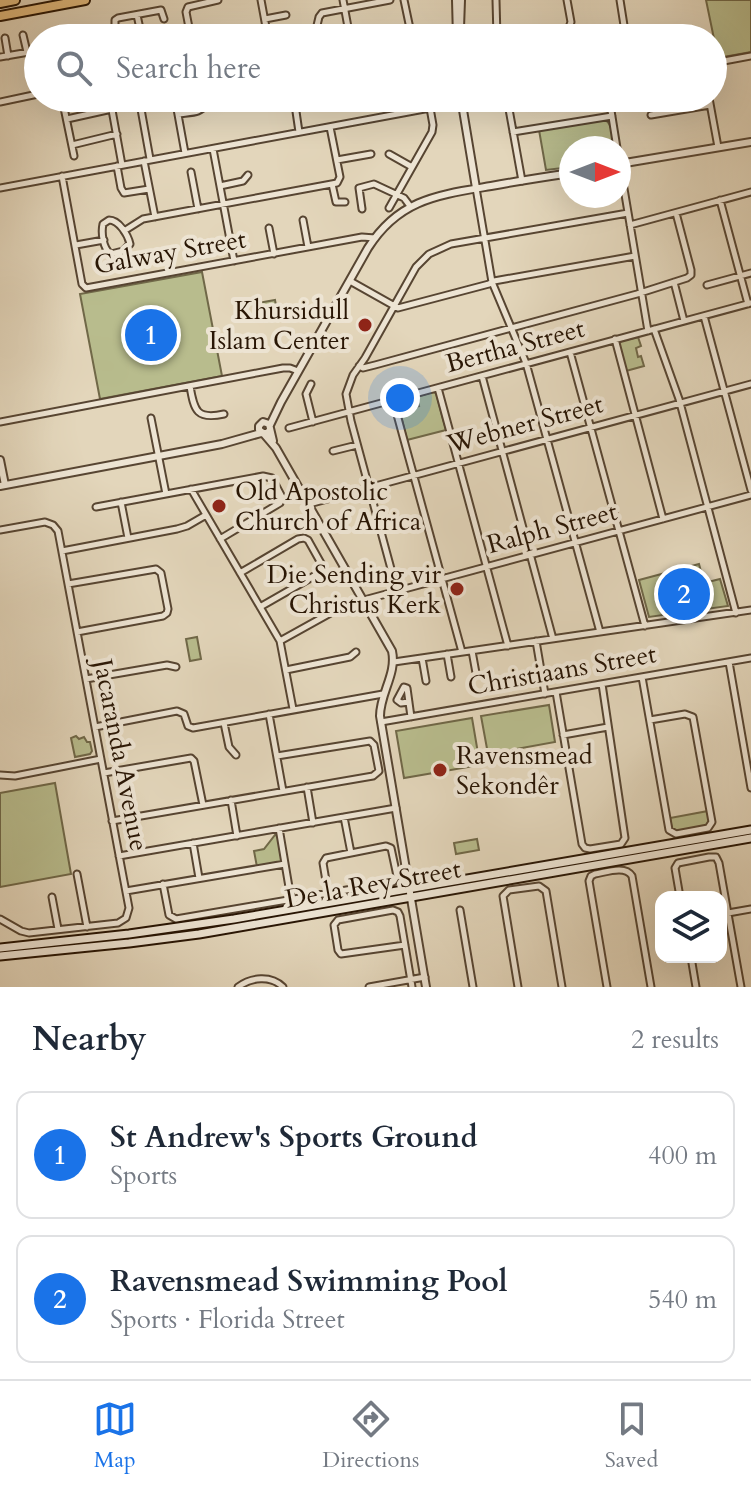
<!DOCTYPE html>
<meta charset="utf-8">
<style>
body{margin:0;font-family:Cardo,serif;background:#f6f6f7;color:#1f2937}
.controls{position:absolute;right:24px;bottom:24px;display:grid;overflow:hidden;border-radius:16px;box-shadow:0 8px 32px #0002}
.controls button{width:72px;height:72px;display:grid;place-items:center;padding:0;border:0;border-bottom:2px solid #e0e1e3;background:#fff;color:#1f2937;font:40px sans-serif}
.compass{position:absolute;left:559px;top:136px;width:72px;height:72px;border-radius:50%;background:#fff;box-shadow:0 8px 32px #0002;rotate:90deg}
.you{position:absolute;left:400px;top:398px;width:28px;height:28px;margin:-20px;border:6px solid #fff;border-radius:50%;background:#1a73e8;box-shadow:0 0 0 12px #1a73e833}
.badge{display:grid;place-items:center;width:52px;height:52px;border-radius:50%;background:#1a73e8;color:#fff;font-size:26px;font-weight:700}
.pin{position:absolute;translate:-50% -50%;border:4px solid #fff;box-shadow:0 2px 8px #0006}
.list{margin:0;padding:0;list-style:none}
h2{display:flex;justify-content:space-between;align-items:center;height:104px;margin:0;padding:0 32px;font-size:34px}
h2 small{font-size:26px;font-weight:400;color:#747a83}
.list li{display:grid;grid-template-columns:52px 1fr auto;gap:24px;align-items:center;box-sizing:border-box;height:128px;margin:0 16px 16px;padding:0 16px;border:2px solid #e0e1e3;border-radius:16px}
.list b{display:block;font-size:30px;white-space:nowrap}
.list p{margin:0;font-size:26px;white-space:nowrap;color:#747a83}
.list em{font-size:26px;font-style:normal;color:#747a83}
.icon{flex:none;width:44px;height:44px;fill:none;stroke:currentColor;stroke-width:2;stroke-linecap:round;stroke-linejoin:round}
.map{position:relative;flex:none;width:751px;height:987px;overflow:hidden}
.search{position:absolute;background:#fff;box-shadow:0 8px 32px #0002;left:24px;right:24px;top:24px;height:88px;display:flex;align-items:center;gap:20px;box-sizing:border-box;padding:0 28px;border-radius:44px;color:#747a83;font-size:30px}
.sheet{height:392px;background:#fff}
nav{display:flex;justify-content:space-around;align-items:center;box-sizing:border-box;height:112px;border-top:2px solid #e0e1e3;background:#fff;font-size:22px;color:#747a83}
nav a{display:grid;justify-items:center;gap:4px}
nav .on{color:#1a73e8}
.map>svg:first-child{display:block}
.green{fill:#b8bc8d;stroke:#706848;stroke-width:2}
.water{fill:#99b7ba;stroke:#6c7671;stroke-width:2}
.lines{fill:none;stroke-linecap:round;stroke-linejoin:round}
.minor-casing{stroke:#574532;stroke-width:9}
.tertiary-casing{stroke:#574532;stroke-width:10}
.secondary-casing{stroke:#281504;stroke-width:11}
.primary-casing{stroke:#281504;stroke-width:12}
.minor{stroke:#ede4d3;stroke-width:5}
.tertiary{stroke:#ede4d3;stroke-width:6}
.secondary{stroke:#ede4d3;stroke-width:7}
.primary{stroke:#e2bb7e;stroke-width:8}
.poi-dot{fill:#8f2418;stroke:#ede4d3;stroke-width:3}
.labels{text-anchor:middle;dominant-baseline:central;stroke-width:8;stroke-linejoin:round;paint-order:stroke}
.street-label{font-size:26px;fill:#281504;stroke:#ede4d3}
.poi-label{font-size:26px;fill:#281504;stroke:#ede4d3;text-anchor:end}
</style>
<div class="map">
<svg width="751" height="987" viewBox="0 0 751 987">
<rect width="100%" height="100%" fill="#e3d6bb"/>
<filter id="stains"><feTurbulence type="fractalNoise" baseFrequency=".0025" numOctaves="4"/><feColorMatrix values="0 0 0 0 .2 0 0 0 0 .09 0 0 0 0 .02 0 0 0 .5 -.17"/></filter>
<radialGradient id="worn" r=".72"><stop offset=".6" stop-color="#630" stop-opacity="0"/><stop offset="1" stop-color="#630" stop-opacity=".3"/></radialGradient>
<path class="green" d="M706,0H751V52L718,58Z
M604,119C613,124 613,138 614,148H571V167L546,170L539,130Z
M202,272L222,376L100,399L80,294Z
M275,300L277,311L255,314L253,304Z
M638,337L641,346L636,348L638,357L641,356L644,366L626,371L619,344L621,341Z
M433,392L436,393L446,430L407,440L400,412L419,406L416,397Z
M699,564L704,583L720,579L728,606L649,617L639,580Z
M197,637L201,659L190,661L186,639Z
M549,705L555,742L488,754L481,716Z
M472,718L480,765L404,778L396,731Z
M76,736L79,739L84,737L87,742H90L92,751L90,754L75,757L71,738Z
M55,783L71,874L0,887V793Z
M708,811L709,822L707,826L675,831L672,829L670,818Z
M275,835L278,836L282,861L257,867L254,851L264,849Z
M477,839L479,850L456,854L454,843Z"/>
<path class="water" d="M687,576L691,588L660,597L657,584Z"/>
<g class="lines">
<defs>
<path id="minor" d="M261,0L268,38
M343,0L350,38
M404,0L412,38
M496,0L497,38
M620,0L626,38
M137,15L142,38
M265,19L286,15
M115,25V20L118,18L161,10L164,19
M23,35L27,52
M5,38L8,56
M191,38L186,12L188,7L218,0
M224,38L227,34L234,33
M314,38L319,17L322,13L390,0
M361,38L378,35L383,38
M506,38L564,32L568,30L571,22L567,0
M0,57L29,52L35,54L38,62
M713,63L751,56
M62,98L74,156
M139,98L150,159
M175,98L185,153
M294,98L299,132
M399,98L401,113
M507,98L522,181
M609,98L617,148
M709,98L718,147
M110,99L122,165
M255,99L258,98
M294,100L306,98
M0,102L38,94
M178,114C184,113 193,113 198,111C210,106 204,97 221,102L223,107
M651,115L710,105
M67,119L112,109
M513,132L612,116
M72,145L117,134
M213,149L234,261
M389,154L412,167
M619,159L648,331
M337,160L371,154
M144,161L155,217
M117,166L121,188L124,193L149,189
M191,172L198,209
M62,176L82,284L86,288L362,237L375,238
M332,184L336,202H345
M220,186L243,181L248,175
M0,188L430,108L475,98
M476,188L492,282L526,363L600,632
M720,200L748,304
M389,208L432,132L433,125L430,108
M362,209L359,188L374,184L404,198L410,206
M109,220C119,220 128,235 130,244L123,251L111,254C103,249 101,233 103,224Z
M303,220L308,247
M630,225L751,192
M269,228L274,254
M124,231L143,219L337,183L340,177L330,127
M76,245L104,240
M350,281L398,308L489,284L494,281L635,256
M674,282L684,321
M707,285L751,273
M704,316L751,490
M654,329L679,399L736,613
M615,339L663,519
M570,352L645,626
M359,366L363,368L375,365L637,294L687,278L691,275V270L676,213
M482,376L553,639
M311,384L306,394L313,422
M190,386C194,411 197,420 224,414
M438,388L508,646
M393,400L462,652
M151,418L166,494
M0,422L283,368H290L298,371
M289,428L751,303
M333,451L357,445
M191,489L280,641L293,709
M121,502L128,538
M309,504L751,384
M96,507L263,476L272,478L282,497L280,503L220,539
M0,530L45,522L53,525L58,531L129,908L126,918L118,923L29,933L21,931L0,919
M62,551L177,529L187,526L206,515
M240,573L298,539L304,538L308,540L322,565L321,572L260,607
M68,584L156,569L161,573L168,609L167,613L163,616L77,632
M397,591L351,421L346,394L353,375L365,358L416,267L429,254L451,244L628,213
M364,600L751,495
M280,641L334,611L343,610
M536,641L545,694
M472,651L476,673
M447,654L451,677
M422,658L426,681
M394,662L751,610
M729,662L751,788
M286,670L350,657L356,652
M642,677L669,830L676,834L708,828L712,822L693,717L685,714L650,720
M86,679L167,665L176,667
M556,692L582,844L585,848L590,849L621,844L625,838L602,684
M409,702L401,703L397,700L404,687L407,688L411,717
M269,714L283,791
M381,722L751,658
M224,723L229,747L236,755
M95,727L177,711L184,714L188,726L193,728L383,694
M563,735L608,727
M104,773L191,758L194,761L203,805
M0,775L15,776L101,759
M307,787L313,823
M231,800L237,836
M344,817L351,853
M112,821L373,776L379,771L374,745L370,741L277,756
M279,828L291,899
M193,843L199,878
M119,856L396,808
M77,874L87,927
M163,884L169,915L176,919C248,907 320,894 393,882L394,881L397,876L391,848L386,846L326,858L323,863L328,893
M126,891L285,864
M52,897L58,929
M680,897L675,868L678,863L709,857H716L719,863L741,987
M460,910L473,987
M728,913L751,909
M405,945L341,954L338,950L334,925L338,920L393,910L398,912L400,916L412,987
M691,957L696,987
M238,987C251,977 271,975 283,987
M369,987L425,977
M518,987L503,896L509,890L539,886L546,891L562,987
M607,987L589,881L591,876L595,874C607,872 625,865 632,876L651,987"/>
<path id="tertiary" d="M456,0L457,38
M460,28L461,0
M461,98L476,188
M619,164L751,142
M270,425L281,402L368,248C399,199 438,195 491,186C518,181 544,177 571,173
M270,430L267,433H263L259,430V426L263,422L269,424L273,441
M264,434L276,448L392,651C397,674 380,693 380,716L426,987
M0,460L5,485
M0,486L222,444L261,433"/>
<path id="secondary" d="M0,948L129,934L234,919L751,830
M0,956L129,943L199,934L751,838"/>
<path id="primary" d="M0,3L15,0
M0,16L85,0"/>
</defs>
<use href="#minor" class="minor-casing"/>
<use href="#tertiary" class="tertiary-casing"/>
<use href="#secondary" class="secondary-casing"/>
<use href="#primary" class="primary-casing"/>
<use href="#minor" class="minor"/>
<use href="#tertiary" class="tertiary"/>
<use href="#secondary" class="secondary"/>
<use href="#primary" class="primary"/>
</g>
<g class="poi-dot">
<circle cx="365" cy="325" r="8"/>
<circle cx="219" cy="506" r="8"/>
<circle cx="457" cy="589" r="8"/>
<circle cx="440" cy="770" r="8"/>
</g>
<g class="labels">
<g class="street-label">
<text transform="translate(170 252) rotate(-10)">Galway Street</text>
<text transform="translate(515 346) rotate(-15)">Bertha Street</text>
<text transform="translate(525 424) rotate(-15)">Webner Street</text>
<text transform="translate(552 528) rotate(-15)">Ralph Street</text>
<text transform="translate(562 670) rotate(-10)">Christiaans Street</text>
<text transform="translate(121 755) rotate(79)">Jacaranda Avenue</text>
<text transform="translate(373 884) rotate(-10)">De la Rey Street</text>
</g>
<g class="poi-label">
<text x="349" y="310">Khursidull<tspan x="349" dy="30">Islam Center</tspan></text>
<text x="235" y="491" text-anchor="start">Old Apostolic<tspan x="235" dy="30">Church of Africa</tspan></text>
<text x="441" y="574">Die Sending vir<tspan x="441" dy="30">Christus Kerk</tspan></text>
<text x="456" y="755" text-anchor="start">Ravensmead<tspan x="456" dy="30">Sekondêr</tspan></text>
</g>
</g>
<rect width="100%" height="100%" filter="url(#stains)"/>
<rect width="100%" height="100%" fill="url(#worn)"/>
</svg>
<div class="controls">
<button><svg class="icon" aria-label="layers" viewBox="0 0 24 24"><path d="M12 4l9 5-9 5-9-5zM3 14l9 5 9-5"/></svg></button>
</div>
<svg class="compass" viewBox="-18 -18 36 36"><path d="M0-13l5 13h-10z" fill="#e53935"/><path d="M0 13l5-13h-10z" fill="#747a83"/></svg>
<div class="you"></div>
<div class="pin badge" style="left:151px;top:335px">1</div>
<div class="pin badge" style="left:684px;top:594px">2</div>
<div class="search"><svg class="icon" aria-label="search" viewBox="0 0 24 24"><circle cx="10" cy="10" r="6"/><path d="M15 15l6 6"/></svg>Search here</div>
</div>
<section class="sheet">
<h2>Nearby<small>2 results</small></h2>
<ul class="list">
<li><span class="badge">1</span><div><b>St Andrew's Sports Ground</b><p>Sports</p></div><em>400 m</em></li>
<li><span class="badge">2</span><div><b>Ravensmead Swimming Pool</b><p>Sports · Florida Street</p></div><em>540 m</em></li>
</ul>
</section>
<nav>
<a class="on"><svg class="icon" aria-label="map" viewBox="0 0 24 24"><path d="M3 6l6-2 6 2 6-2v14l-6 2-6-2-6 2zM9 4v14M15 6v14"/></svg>Map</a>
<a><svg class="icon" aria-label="directions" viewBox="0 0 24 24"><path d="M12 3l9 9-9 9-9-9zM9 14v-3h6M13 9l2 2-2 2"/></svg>Directions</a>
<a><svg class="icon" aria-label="saved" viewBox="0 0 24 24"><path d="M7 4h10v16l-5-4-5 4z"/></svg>Saved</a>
</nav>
